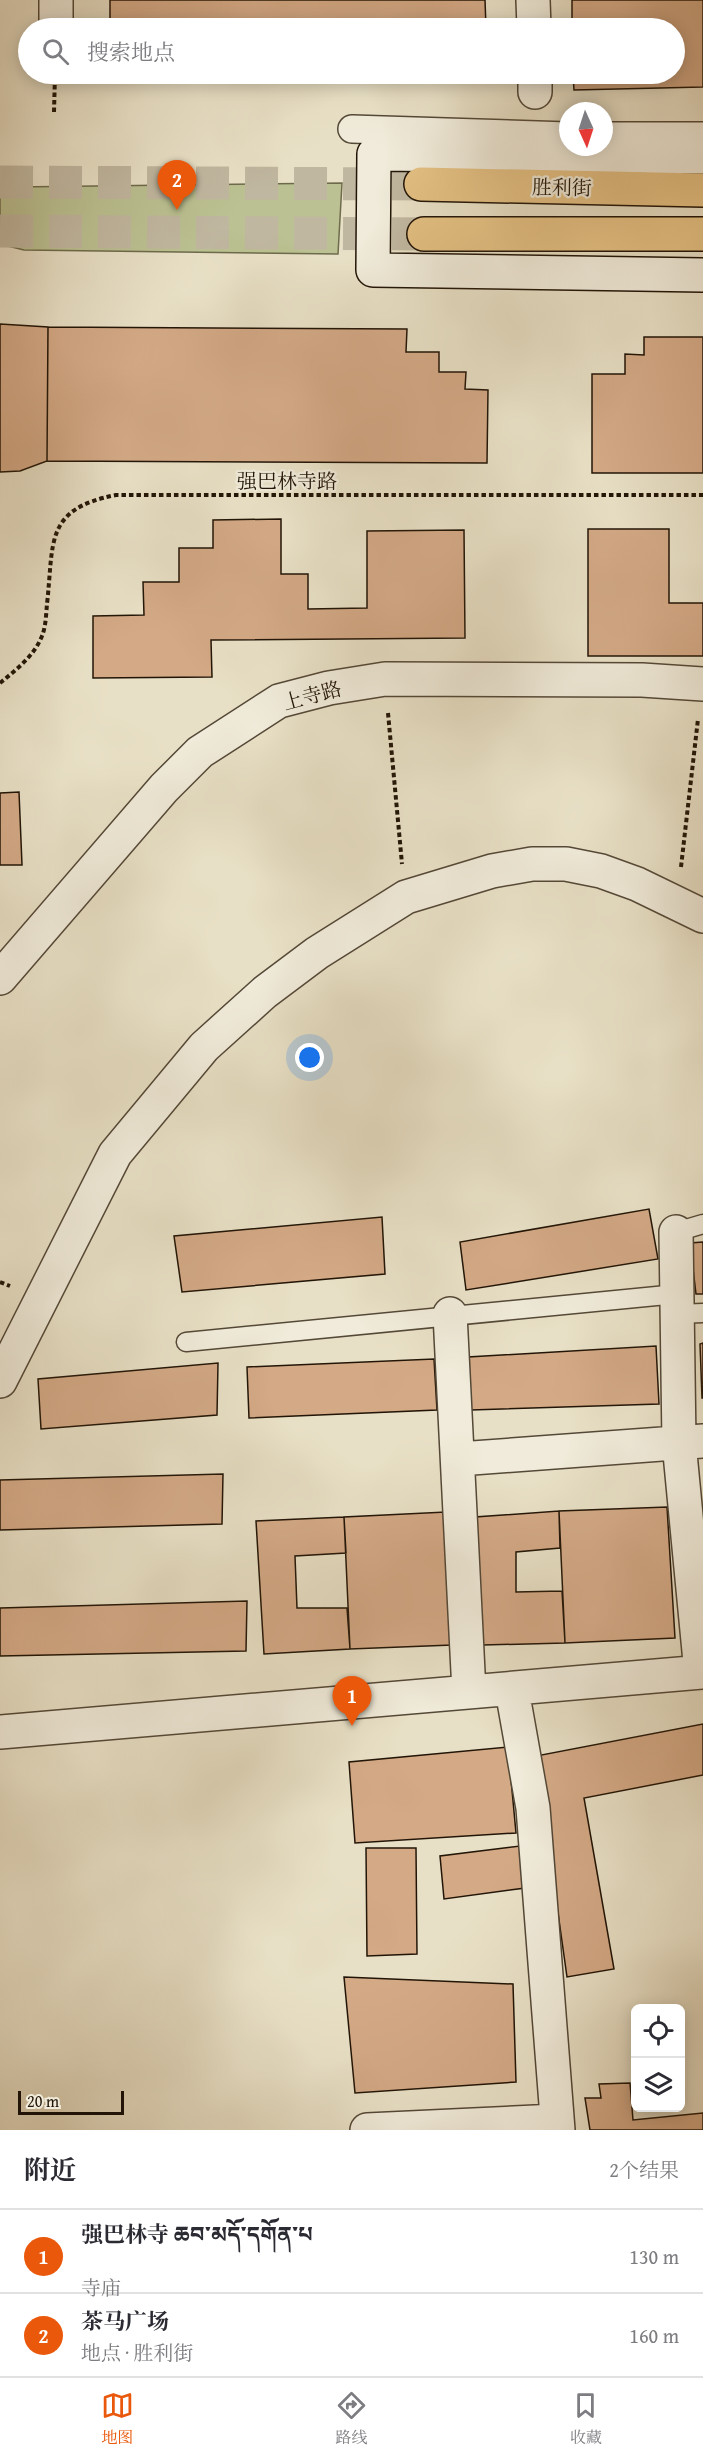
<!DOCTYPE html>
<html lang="zh">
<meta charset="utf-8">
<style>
body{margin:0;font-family:"Gentium Book Plus","Noto Serif SC","Noto Serif Tibetan",serif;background:#f7f7f7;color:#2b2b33}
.controls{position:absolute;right:18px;bottom:18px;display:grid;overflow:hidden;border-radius:9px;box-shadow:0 3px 15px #0003}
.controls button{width:54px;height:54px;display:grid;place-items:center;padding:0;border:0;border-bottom:2px solid #e1e1e2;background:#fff;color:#2b2b33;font:30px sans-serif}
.compass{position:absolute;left:559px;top:102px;width:54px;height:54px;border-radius:50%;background:#fff;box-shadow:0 3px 15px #0003;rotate:177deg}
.scale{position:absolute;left:18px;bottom:15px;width:106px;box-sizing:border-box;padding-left:6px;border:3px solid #221507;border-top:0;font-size:16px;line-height:21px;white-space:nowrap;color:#221507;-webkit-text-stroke:4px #f0ebda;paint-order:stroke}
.you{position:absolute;left:310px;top:1058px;width:21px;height:21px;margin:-15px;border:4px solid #fff;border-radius:50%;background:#1a73e8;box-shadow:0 0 0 9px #1a73e833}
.badge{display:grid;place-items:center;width:39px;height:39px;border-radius:50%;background:#ea580c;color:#fff;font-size:20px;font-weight:700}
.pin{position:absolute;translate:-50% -50px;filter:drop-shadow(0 2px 3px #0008)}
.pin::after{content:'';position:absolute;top:32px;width:21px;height:18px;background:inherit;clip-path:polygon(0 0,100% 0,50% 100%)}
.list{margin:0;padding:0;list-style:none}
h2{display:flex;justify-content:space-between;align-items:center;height:78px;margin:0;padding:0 24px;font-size:26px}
h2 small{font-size:20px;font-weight:400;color:#7c7c81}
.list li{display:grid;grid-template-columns:39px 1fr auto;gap:18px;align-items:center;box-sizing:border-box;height:84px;padding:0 24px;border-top:2px solid #e1e1e2}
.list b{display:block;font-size:22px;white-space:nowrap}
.list p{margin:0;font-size:20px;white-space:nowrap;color:#7c7c81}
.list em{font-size:20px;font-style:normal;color:#7c7c81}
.icon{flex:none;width:33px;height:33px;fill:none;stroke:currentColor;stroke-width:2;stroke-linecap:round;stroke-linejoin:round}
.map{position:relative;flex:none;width:703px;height:2130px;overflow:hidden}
.search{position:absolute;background:#fff;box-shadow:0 3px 15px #0003;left:18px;right:18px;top:18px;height:66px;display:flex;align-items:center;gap:15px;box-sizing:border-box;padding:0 21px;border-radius:33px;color:#7c7c81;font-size:22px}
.sheet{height:246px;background:#fff}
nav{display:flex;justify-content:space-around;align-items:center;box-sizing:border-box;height:84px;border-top:2px solid #e1e1e2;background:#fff;font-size:16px;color:#7c7c81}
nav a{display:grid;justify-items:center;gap:3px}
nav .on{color:#ea580c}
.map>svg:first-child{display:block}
.green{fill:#bbc192;stroke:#6e6b4c;stroke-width:1.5}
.building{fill:#d3a986;stroke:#221507;stroke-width:1.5}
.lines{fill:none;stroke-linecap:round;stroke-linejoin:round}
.primary-tunnel{stroke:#c0b7a0;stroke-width:33;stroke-dasharray:33 16;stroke-linecap:butt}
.service-casing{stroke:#544837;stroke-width:21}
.pedestrian-casing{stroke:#544837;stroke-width:30}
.minor-casing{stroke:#544837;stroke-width:36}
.tertiary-casing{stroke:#544837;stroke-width:36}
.secondary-casing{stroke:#221507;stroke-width:36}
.primary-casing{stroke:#221507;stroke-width:36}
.path{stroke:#221507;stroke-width:4;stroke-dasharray:4.5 3;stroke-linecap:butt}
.service{stroke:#f0ebda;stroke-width:18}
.pedestrian{stroke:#f0ebda;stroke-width:27}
.minor{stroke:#f0ebda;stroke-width:33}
.tertiary{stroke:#f0ebda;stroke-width:33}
.secondary{stroke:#f0ebda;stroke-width:33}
.primary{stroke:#e4c083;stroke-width:33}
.labels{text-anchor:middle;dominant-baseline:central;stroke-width:4.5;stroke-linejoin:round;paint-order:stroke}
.street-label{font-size:20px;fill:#221507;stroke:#f0ebda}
</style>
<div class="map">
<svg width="703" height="2130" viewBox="0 0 703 2130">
<rect width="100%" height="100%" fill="#e8e0c6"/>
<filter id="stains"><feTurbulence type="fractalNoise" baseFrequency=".00333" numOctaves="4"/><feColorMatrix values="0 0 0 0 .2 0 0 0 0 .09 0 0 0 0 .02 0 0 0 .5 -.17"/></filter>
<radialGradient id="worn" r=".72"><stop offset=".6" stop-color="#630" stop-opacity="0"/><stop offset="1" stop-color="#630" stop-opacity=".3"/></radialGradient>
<path class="green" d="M342,183L338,254L24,250L8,246L0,237V196L15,187Z"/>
<path class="building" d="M110,0H485L486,28H110Z
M572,0H703V87L574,90L573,74H674V28H572Z
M0,324L48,327L47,461L20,471L0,472Z
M48,327L407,329L406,352H439V372H466L465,389L488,390L487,463L47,461Z
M644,337H703V473H592V374H625V354L644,355Z
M281,519V574H308V609L367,608V531L464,530L465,638L211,640L212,677L93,678V616L144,615L143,582H179V548H213V520Z
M588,529H669V603H703V656H588Z
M19,792L22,865H0V793Z
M649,1209L658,1259L466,1290L460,1242Z
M382,1217L385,1274L182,1292L174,1236Z
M703,1242V1294H696L690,1243Z
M703,1343V1398H702L700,1344Z
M656,1346L659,1404L471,1410L468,1357Z
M434,1359L437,1410L249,1418L247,1367Z
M218,1363L217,1415L41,1429L38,1379Z
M223,1474L222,1524L0,1530V1480Z
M667,1507L675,1638L565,1643L559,1511Z
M559,1511L560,1548L516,1552V1592L562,1591L565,1643L483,1645L475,1517Z
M446,1512L452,1645L350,1649L344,1517Z
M344,1517L346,1553L295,1556L297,1608H347L350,1649L264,1654L256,1521Z
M247,1601L246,1651L0,1656V1608Z
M703,1724V1775L584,1798L614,1969L567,1977L536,1756Z
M508,1747L516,1833L355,1843L349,1762Z
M520,1846L525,1888L444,1899L440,1856Z
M366,1848H416L417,1954L367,1956Z
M344,1977L513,1984L516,2082L355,2093Z
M630,2083L633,2120L703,2113V2130H590L585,2098H601L599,2084Z"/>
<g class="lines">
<path class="primary-tunnel" d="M0,182L421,184
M0,231L424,234"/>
<defs>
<path id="service" d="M676,1232L703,1224
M677,1314L703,1313
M186,1342L677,1294"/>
<path id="pedestrian" d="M352,129L568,136
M604,136H703"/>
<path id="minor" d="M533,0L534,28
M56,28V0
M535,74V92
M676,1232L679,1443L701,1672
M450,1314L469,1692
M459,1459L703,1441
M512,1690L533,1808L558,2130
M0,1732L703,1672
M367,2130L556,2121"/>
<path id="tertiary" d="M0,978L164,788L200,752L279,701L329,688L385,679L642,680L703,684
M0,1381L115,1154L204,1047L265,992L317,953L406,897L492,871L532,864H566L601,871L637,884L703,916"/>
<path id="secondary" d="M703,157L374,154L373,270L703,275"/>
<path id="primary" d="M421,184L703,190
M424,234H703"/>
</defs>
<use href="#service" class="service-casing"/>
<use href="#pedestrian" class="pedestrian-casing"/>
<use href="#minor" class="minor-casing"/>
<use href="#tertiary" class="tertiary-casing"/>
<use href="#secondary" class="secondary-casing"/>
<use href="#primary" class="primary-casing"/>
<path class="path" d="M54,112L55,74
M0,683C17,669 34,656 42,636C46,626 46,614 47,604C54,542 44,509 116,495H703
M388,713L402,864
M681,867L698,719
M0,1282L10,1286"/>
<use href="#service" class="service"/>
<use href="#pedestrian" class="pedestrian"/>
<use href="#minor" class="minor"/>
<use href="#tertiary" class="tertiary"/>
<use href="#secondary" class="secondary"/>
<use href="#primary" class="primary"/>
</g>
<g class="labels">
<g class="street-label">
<text transform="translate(562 187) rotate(1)">胜利街</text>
<text x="287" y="480">强巴林寺路</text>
<text transform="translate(312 695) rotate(-15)">上寺路</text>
</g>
</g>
<rect width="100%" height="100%" filter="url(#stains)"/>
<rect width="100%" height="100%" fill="url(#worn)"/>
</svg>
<div class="controls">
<button><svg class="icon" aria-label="locate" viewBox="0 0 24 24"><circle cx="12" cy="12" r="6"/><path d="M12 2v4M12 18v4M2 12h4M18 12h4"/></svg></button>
<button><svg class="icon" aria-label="layers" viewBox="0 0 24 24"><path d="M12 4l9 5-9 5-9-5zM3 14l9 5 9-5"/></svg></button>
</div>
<svg class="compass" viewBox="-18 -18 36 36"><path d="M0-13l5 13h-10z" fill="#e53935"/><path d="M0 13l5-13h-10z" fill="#7c7c81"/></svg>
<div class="scale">20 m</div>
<div class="you"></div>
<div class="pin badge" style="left:352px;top:1726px">1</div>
<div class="pin badge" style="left:177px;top:210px">2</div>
<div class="search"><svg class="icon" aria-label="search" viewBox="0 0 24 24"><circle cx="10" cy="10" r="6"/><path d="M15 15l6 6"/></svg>搜索地点</div>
</div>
<section class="sheet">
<h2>附近<small>2个结果</small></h2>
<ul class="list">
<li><span class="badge">1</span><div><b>强巴林寺 ཆབ་མདོ་དགོན་པ</b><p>寺庙</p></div><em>130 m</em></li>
<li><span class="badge">2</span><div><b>茶马广场</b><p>地点 · 胜利街</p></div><em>160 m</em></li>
</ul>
</section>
<nav>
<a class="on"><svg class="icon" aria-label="map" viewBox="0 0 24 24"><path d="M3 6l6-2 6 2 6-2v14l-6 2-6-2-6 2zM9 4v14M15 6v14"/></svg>地图</a>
<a><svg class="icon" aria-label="directions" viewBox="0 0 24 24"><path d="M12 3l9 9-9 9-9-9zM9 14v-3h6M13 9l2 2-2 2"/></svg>路线</a>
<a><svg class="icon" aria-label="saved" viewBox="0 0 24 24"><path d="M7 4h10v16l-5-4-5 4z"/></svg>收藏</a>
</nav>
